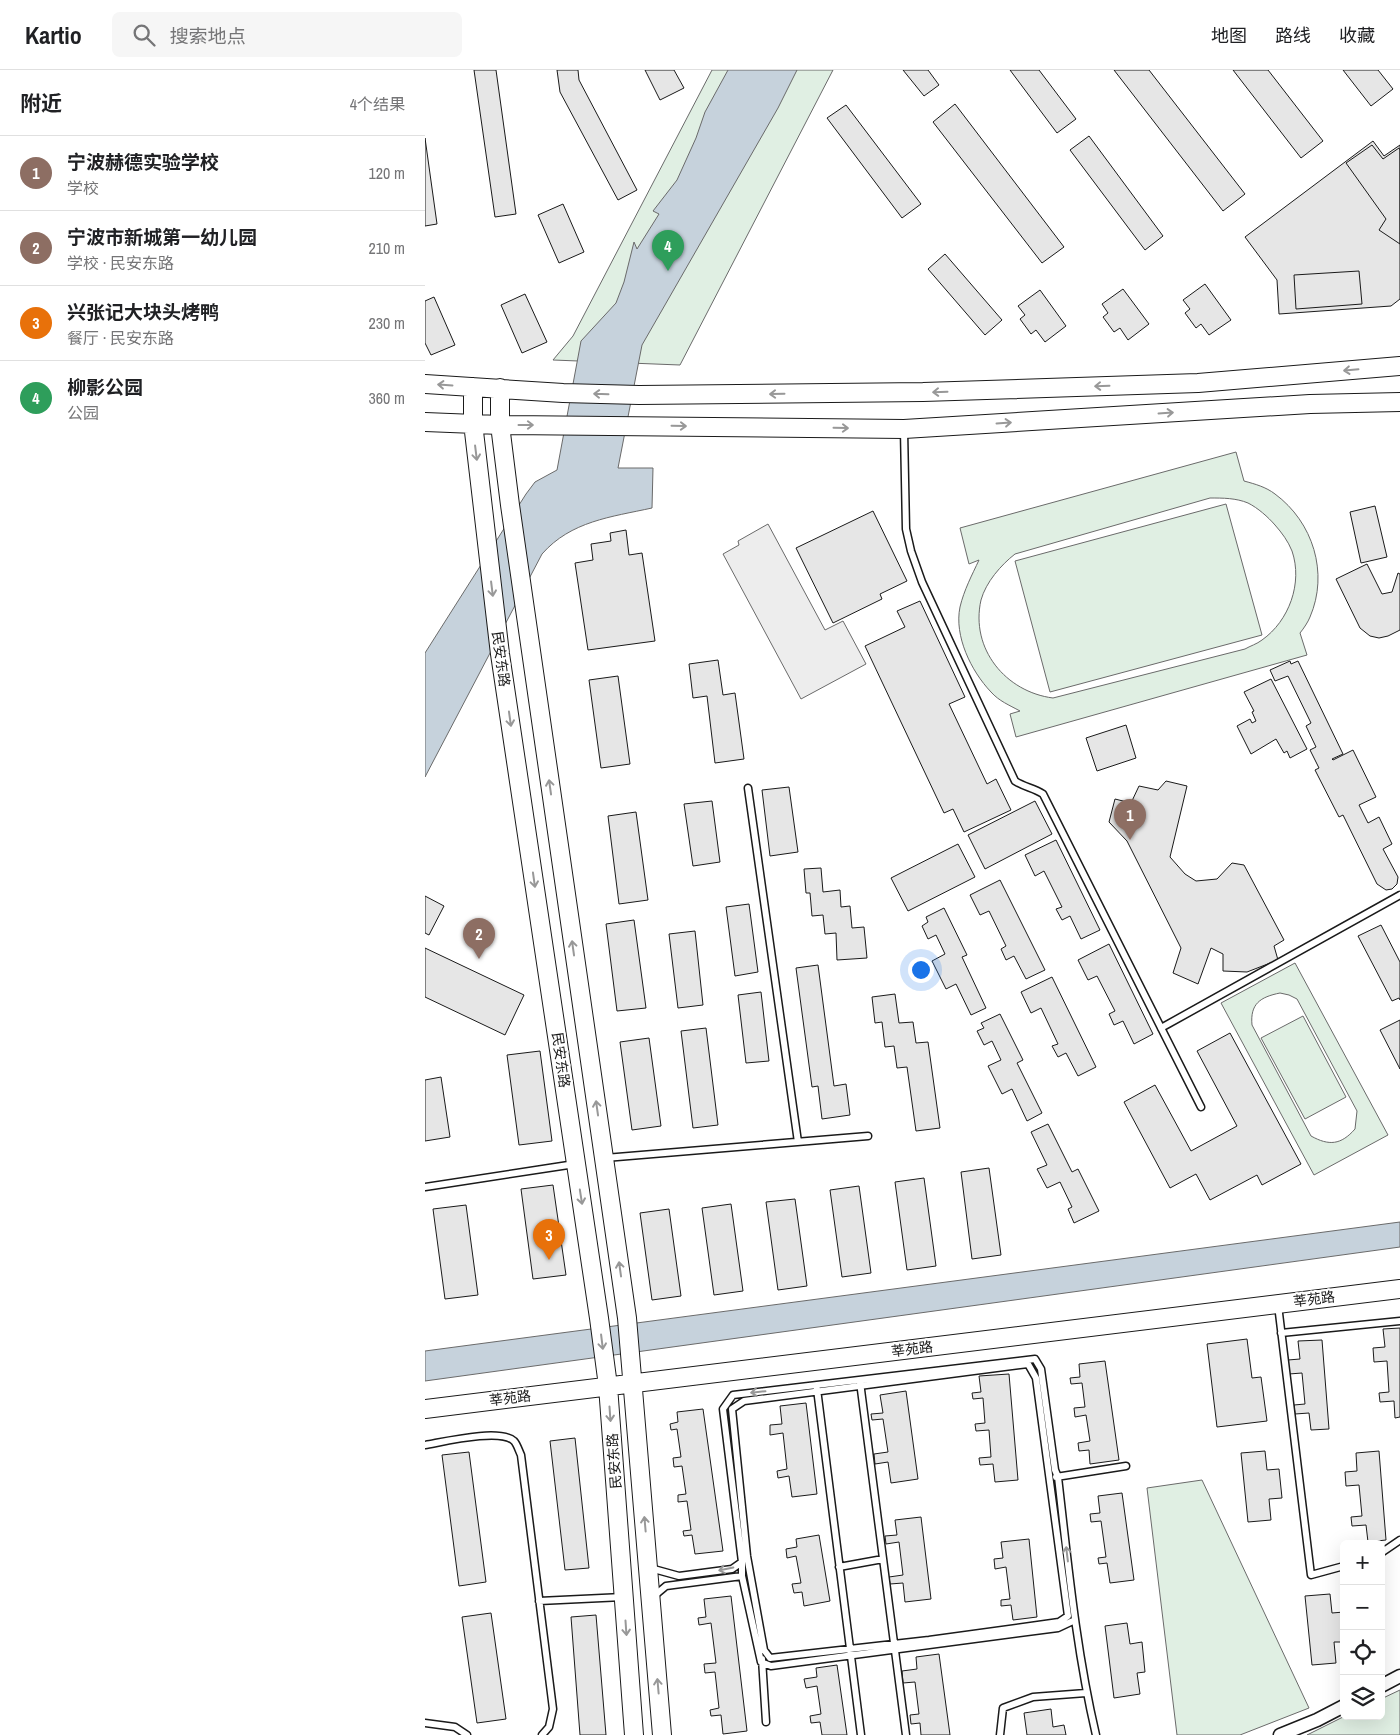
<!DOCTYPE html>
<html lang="zh">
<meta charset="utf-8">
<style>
body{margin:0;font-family:"Archivo Narrow","Noto Sans SC",sans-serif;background:#f6f6f6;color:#202124}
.controls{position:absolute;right:15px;bottom:15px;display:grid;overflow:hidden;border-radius:8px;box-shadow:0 5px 20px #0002}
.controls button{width:45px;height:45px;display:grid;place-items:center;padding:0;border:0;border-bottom:1px solid #e0e0e0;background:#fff;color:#202124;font:25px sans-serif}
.you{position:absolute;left:495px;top:899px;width:18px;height:18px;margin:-12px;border:4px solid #fff;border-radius:50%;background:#1a73e8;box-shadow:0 0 0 8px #1a73e833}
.badge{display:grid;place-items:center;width:32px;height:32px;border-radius:50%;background:#0b8043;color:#fff;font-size:16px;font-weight:700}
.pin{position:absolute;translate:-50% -41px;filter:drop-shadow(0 1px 2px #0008)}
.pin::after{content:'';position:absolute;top:26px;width:18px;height:15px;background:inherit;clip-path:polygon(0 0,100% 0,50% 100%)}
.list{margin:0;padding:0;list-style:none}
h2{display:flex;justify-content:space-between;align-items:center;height:65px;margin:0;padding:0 20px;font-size:21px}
h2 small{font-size:16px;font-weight:400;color:#757577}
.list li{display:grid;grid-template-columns:32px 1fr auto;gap:15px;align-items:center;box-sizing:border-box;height:75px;padding:0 20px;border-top:1px solid #e0e0e0}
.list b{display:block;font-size:19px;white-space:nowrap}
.list p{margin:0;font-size:16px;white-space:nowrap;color:#757577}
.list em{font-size:16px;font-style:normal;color:#757577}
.icon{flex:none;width:28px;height:28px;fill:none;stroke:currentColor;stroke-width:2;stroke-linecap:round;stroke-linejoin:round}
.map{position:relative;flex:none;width:975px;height:1665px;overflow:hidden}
header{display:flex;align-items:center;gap:30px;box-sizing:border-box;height:70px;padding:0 25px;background:#fff;border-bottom:1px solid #e0e0e0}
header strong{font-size:24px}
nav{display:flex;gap:28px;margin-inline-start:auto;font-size:18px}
.search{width:350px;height:45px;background:#f6f6f6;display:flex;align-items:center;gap:12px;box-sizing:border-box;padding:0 18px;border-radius:8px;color:#757577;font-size:19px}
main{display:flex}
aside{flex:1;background:#fff}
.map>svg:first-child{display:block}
.green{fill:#e0efe3;stroke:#6a6a6a;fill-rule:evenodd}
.parking{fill:#ededed;stroke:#6a6a6a}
.water{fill:#c6d2dc;stroke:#6a6a6a}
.building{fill:#e6e6e6;stroke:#1a1a1a}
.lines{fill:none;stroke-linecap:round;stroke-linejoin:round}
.lane-casing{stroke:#1a1a1a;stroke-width:9}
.street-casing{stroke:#1a1a1a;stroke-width:15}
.secondary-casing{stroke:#1a1a1a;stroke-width:20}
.lane{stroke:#fff;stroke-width:6}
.street{stroke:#fff;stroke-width:12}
.secondary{stroke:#fff;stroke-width:18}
.oneway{stroke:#989898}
.labels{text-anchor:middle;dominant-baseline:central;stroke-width:4;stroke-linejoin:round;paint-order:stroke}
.street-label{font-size:14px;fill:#1a1a1a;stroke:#fff}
</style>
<header>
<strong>Kartio</strong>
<div class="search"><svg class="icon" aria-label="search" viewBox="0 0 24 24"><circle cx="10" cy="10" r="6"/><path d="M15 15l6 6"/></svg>搜索地点</div>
<nav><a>地图</a><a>路线</a><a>收藏</a></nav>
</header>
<main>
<aside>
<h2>附近<small>4个结果</small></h2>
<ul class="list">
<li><span class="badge" style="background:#8d6e63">1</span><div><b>宁波赫德实验学校</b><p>学校</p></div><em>120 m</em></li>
<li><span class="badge" style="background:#8d6e63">2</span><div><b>宁波市新城第一幼儿园</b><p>学校 · 民安东路</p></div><em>210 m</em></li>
<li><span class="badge" style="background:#e8710a">3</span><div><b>兴张记大块头烤鸭</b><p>餐厅 · 民安东路</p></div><em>230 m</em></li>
<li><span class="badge" style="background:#2e9e5b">4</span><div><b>柳影公园</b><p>公园</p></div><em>360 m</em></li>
</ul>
</aside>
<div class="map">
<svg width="975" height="1665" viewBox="0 0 975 1665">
<rect width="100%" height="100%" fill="#fff"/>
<path class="green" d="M287,0H408L255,295L128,290L148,266Z
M811,382L819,411C830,414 841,417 850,424C888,452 904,503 885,547C883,552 879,558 875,563L882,585L591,667L585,644L595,641C584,635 574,631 566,622C546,601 529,566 535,537C539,520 547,505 554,490L544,494L535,458ZM785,428C798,428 811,428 823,433C833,438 843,447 850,455C857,463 863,471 867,481C878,513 864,551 837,570C832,574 825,576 820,579L628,628C581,622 545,579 556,530C561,512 576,495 590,484Z
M801,434L837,565L625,622L590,491Z
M870,893L963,1065L889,1105L796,933ZM855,923L864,925L872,929L932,1041L930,1059C916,1075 904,1076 886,1066L827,955C825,934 835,927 855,923Z
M878,946L921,1027L880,1049L836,968Z
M777,1410L884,1638L815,1665H752L722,1418Z
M975,1620V1665H882L920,1646H956V1629Z"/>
<path class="parking" d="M343,454L400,560L418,551L441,594L376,629L298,484L314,475L313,471Z"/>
<path class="water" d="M303,0H372L353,38L217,275L193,398H228L227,438C186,447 146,451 117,484L0,707V583L101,424L110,412L132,400L156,271L191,233L199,212L209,172L212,179L234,144L228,141L252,110L271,68L280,42Z
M975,1152V1177L0,1311V1281Z"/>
<path class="building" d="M49,0H71L91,144L70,147Z
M132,0H153L154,10L212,120L193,130L135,22Z
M220,0H249L259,18L235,30Z
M478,0H503L514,15L499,26Z
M585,0H614L651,49L632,63Z
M689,0H724L820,124L798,141Z
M808,0H843L898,71L876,88Z
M918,0H953L968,19L946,36Z
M530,34L639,177L617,193L508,52Z
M421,35L496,134L477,148L402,48Z
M664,66L738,166L720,180L645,80Z
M0,68L12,154L0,156Z
M948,71L959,86L975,75V229L966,236L854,244L852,210L820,167Z
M947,75L958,89L974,78L975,80V174L954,160L961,149L921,93Z
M138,134L159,182L134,193L113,145Z
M520,184L577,250L560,265L503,199Z
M934,201L937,234L871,239L869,205Z
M780,214L806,250L784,265L776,254L771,258L760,243L765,239L758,230Z
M698,219L724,254L703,270L695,258L689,262L678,247L683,243L677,234Z
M615,220L641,256L620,272L611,260L606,264L595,249L600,245L593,236Z
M100,224L122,272L97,283L76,235Z
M9,227L30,275L6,285L0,273V231Z
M950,436L962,487L936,493L925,442Z
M448,441L482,511L455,524L457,529L408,553L371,478Z
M201,460L204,485L217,483L230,571L163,580L150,493L168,490L166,474L186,471L185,463Z
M942,494L957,524L967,522L973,503L975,504V560L963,566L954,568L945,566L935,558L911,509Z
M495,531L540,627L524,634L562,714L571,709L586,740L539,762L528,739L519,743L440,576L480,557L472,541Z
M293,590L298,625L310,623L319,689L290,693L282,626L268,628L264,594Z
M865,591L866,594L873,591L918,684L907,689L908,690L928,680L951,727L934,735L943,753L954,747L967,774L958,779L973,807L972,814L967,819L961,820L952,814L918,745L914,747L890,700L894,698L885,680L891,677L881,656L886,653L863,606L850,611L845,600Z
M193,606L205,694L176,698L164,610Z
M846,609L882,679L865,688L862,681L859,683L851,669L826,684L812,656L825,649L827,653L831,651L827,642L829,641L819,622Z
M701,655L711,688L672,701L661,668Z
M741,711L762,716L745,787L760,804L771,811L792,809L807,793L819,795L859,870L849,876L853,890L822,902L798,901V884L786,878L773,914L748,903L756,878L702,771L684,752L690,729L706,733L714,716L733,720Z
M364,717L373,782L345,786L337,720Z
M287,731L295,792L268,796L259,734Z
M610,731L627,764L560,799L543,765Z
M211,742L223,830L194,834L183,746Z
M631,770L675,860L656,869L645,846L637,850L631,839L637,837L619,801L610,806L600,785Z
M533,774L550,807L483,841L466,808Z
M396,798L398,822L415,820L416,837L425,836L427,858L439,857L442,888L412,890L411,863L400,864L398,845L387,846L385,823H381L379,799Z
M575,810L620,900L601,909L589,886L581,890L576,879L581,876L564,841L555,845L545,825Z
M0,826L19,836L4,865L0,863Z
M324,834L333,902L310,906L301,837Z
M519,838L542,885L537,887L561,938L546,945L531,914L521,919L507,891L520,884L511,865L503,869L497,856L503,852L501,847Z
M209,850L221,938L192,941L181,854Z
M956,855L975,892V930L974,928L967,931L933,866Z
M270,861L278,935L253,938L244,864Z
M684,874L728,964L709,974L698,951L689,955L684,944L690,941L672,906L663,910L653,890Z
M0,878L99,925L80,965L0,927Z
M393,895L409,1016L421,1014L425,1045L397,1049L393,1016L387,1017L371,898Z
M627,907L671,997L653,1006L641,983L633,987L627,976L633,974L616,938L606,943L596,922Z
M336,922L344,991L321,993L313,925Z
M470,924L474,953L488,952L491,973L503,972L515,1058L491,1061L482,997L472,998L469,976L460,977L457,952L450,953L447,927Z
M575,944L598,990L592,993L617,1043L602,1051L587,1019L577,1024L563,996L576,990L567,971L559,975L552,961L559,958L556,953Z
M975,950V999L955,960Z
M281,958L293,1055L268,1058L256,961Z
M805,963L876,1094L837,1115L832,1105L785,1130L771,1104L745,1118L699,1032L730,1015L766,1081L812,1056L772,981Z
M224,968L236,1056L207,1060L195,972Z
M115,981L127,1071L94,1075L82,985Z
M16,1007L25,1067L0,1071V1010Z
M623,1054L647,1102L653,1099L674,1141L649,1153L643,1139L647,1137L635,1112L622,1118L612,1099L622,1095L606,1062Z
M564,1098L576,1185L547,1189L536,1102Z
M499,1108L511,1196L482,1200L470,1112Z
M128,1115L141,1205L108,1209L96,1119Z
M434,1116L446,1203L417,1207L405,1120Z
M370,1129L382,1216L353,1220L341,1132Z
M306,1134L318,1221L289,1225L277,1138Z
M41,1135L53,1225L20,1229L8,1139Z
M244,1139L256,1226L227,1230L215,1143Z
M975,1258V1347L970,1348L969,1331L955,1332L954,1323L964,1322L962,1291L949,1292L948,1278L960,1277L958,1259Z
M822,1269L827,1308L836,1307L842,1351L792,1357L782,1274Z
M897,1270L904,1359L886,1360L884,1343L870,1344L869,1335L880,1334L877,1303L864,1304L863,1290L875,1289L873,1271Z
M680,1291L694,1390L665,1394L664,1380L654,1381L653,1373L665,1371L661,1345L650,1347L649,1338L660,1337L657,1313L646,1314L645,1308L655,1307L654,1294Z
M584,1304L593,1410L570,1412L568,1394L555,1395L554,1388L566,1387L564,1360L551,1361L550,1354L560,1353L558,1328L548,1329L547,1323L556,1322L554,1306Z
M481,1321L493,1409L466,1413L463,1392L450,1394L449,1384L463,1382L458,1349L447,1350L446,1344L458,1343L455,1325Z
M381,1333L392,1424L367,1427L364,1406L353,1408L352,1401L362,1399L358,1363L345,1365V1355L357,1354L355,1336Z
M278,1339L298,1481L270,1484L267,1465L259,1466L258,1461L266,1460L262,1431L253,1432V1425L261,1424L257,1396L249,1397L248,1388L256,1387L252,1359L246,1360L245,1354L253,1352L252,1342Z
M150,1368L164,1498L140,1500L125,1371Z
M840,1381L842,1400L854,1399L857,1428L844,1429L846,1450L823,1452L816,1383Z
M954,1381L961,1470L943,1472L941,1455L927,1456L926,1447L937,1446L934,1415L921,1416L920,1402L932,1401L931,1383Z
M44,1382L61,1512L34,1516L17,1385Z
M697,1423L709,1510L685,1513L682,1493L674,1494L673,1488L681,1487L676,1451L666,1452L665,1444L675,1443L673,1426Z
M496,1447L506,1529L480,1532L478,1513L465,1514L464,1507L478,1505L474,1472L461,1474L460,1466L472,1465L470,1450Z
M394,1465L405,1531L379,1536L377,1522L369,1523L367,1514L376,1513L371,1486L362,1488L361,1479L372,1477L371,1469Z
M604,1469L612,1547L588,1550L586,1535L576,1536V1530L585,1529L581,1497L570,1499L569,1489L578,1488L576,1472Z
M905,1524L907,1543L919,1542V1572H909L911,1593L887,1595L880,1526Z
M306,1526L322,1661L298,1664L296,1645L286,1646L285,1640L294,1638L290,1602L280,1603L279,1594L291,1593L286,1553L274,1555L273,1548L281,1547L279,1529Z
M66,1543L81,1649L52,1653L37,1547Z
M171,1545L181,1665H155L146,1547Z
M702,1553L705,1574L717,1572L720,1602L712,1603L715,1624L689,1628L680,1556Z
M514,1584L525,1665H496L495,1653L486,1654L485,1645L494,1644L490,1612L478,1613L477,1601L492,1599L491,1587Z
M412,1595L422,1665H397L395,1652L386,1653L385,1646L396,1644L392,1616L381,1618L379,1609L392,1607L391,1598Z
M626,1639L628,1657L639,1655L641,1665H602L599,1643Z"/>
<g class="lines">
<defs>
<path id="lane" d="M479,360L481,459L486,481L497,512L590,711C599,717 609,718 618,724L776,1037
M323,718L373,1072
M736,958L975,825
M180,1088L443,1066
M0,1117L150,1094
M853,1235L886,1505L919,1496
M856,1263L975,1251
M603,1294L611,1308L643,1546L634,1552L504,1570L345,1588L339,1580L322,1486L307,1339L319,1331Z
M435,1312L481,1665
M392,1319L436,1665
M0,1375C18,1372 75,1358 89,1371C92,1374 94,1381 96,1385L128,1639L124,1657L117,1665
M631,1407L701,1396
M956,1483L975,1470
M317,1492V1506L336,1592L346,1596L633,1558L650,1550
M414,1497L458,1489
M225,1498L254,1506L307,1499L317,1492L298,1339L308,1325L610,1289L616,1299L630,1400L633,1407C643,1493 651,1580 671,1665
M229,1526L241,1516L317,1506
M114,1531L198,1527
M337,1589L341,1652
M0,1653L30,1657L42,1665
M575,1665L578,1638L608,1627L661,1623"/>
<path id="street" d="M956,1616L975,1606
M855,1665L892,1650L919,1636"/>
<path id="secondary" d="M0,314L138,323L214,325L498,322L773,313L975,296
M48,317V353L75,584L174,1248L183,1316L209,1665
M75,318V355L85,435L202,1248L237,1665
M0,352L75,355L479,359L885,334L975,332
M0,1339L975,1219"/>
</defs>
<use href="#lane" class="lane-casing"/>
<use href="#street" class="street-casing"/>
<use href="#secondary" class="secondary-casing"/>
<use href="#lane" class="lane"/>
<use href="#street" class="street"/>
<use href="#secondary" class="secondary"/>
</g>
<defs><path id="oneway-shaft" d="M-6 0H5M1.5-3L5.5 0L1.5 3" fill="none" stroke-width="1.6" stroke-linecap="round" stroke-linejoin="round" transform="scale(1.25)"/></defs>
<g class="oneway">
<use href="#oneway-shaft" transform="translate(926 300) rotate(175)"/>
<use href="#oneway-shaft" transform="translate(20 315) rotate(-176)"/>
<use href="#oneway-shaft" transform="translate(677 316) rotate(178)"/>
<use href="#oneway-shaft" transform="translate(515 322) rotate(178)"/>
<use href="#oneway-shaft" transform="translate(176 324) rotate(-178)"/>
<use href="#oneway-shaft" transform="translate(352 324) rotate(179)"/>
<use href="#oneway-shaft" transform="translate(741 343) rotate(-4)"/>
<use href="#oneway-shaft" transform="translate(579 353) rotate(-4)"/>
<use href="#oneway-shaft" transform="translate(101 355)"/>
<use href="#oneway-shaft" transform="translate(254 356) rotate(1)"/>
<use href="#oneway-shaft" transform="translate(416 358) rotate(1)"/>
<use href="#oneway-shaft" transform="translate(51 383) rotate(83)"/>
<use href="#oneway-shaft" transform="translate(67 519) rotate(83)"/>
<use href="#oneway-shaft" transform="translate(85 649) rotate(82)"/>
<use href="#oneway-shaft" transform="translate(125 717) rotate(-98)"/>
<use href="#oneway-shaft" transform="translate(109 810) rotate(82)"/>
<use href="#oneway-shaft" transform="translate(148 878) rotate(-98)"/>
<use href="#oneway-shaft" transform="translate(172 1038) rotate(-98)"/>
<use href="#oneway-shaft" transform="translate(156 1127) rotate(81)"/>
<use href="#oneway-shaft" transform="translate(195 1199) rotate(-98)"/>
<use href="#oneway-shaft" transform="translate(177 1272) rotate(83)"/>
<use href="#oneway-shaft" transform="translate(333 1322) rotate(174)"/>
<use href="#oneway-shaft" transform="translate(185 1344) rotate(86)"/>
<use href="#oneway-shaft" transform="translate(220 1454) rotate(-95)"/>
<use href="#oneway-shaft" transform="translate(642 1484) rotate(-97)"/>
<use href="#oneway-shaft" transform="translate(301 1499) rotate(168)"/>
<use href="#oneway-shaft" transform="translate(201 1558) rotate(86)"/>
<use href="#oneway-shaft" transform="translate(233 1616) rotate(-95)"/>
</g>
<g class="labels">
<g class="street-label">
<text transform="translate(76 589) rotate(82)">民安东路</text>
<text transform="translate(136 990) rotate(82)">民安东路</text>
<text transform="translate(889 1229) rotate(-7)">莘苑路</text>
<text transform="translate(487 1279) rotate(-7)">莘苑路</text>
<text transform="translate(85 1328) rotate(-7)">莘苑路</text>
<text transform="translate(189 1391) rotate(-94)">民安东路</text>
</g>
</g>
</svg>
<div class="controls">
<button>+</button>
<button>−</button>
<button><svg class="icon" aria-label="locate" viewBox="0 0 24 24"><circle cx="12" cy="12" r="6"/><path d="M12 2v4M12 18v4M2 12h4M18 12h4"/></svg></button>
<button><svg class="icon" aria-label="layers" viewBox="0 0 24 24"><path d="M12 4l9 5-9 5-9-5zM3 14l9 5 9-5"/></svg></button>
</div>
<div class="you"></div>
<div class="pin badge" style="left:705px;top:770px;background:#8d6e63">1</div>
<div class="pin badge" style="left:54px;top:889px;background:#8d6e63">2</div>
<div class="pin badge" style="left:124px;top:1190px;background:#e8710a">3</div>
<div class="pin badge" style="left:243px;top:201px;background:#2e9e5b">4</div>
</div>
</main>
